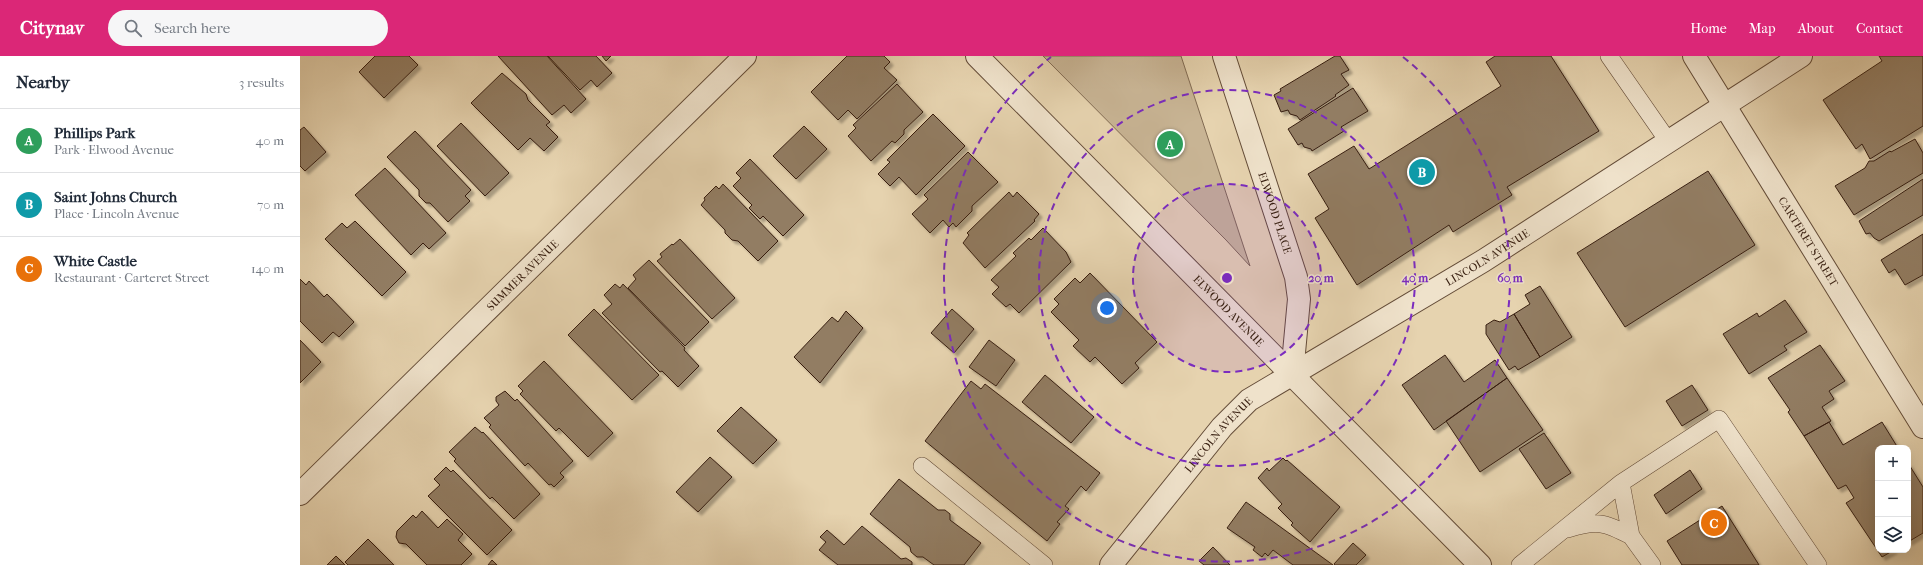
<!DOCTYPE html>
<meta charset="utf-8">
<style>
body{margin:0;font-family:"IM FELL French Canon",serif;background:#f6f6f7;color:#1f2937}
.controls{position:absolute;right:12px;bottom:12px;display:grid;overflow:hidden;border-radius:8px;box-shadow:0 4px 16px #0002}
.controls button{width:36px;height:36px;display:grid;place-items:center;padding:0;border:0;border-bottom:1px solid #e0e1e3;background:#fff;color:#1f2937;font:20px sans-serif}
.you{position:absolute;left:807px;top:252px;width:14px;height:14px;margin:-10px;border:3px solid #fff;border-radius:50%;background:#1a73e8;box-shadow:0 0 0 6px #1a73e833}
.badge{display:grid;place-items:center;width:26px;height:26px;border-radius:50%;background:#db2777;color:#fff;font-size:13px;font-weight:700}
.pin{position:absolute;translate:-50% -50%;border:2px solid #fff;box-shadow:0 1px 4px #0006}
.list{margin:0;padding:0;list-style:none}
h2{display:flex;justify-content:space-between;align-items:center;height:52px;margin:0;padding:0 16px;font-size:17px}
h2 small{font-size:13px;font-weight:400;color:#747a83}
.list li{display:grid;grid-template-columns:26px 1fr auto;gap:12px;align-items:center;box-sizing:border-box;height:64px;padding:0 16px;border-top:1px solid #e0e1e3}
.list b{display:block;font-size:15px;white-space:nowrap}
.list p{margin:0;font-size:13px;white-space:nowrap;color:#747a83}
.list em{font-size:13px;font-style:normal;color:#747a83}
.icon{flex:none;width:22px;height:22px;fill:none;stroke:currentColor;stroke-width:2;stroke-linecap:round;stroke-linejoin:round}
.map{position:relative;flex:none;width:1623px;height:509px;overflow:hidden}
header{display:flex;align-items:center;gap:24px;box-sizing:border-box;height:56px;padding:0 20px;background:#db2777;color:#fff}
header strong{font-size:19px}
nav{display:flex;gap:22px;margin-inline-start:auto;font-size:14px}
.search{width:280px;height:36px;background:#f6f6f7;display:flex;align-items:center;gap:10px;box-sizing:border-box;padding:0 14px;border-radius:22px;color:#747a83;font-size:15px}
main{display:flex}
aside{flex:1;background:#fff}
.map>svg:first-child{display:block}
.green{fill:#c8b494;stroke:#806a52}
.building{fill:#927d63;stroke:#381f11;filter:url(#shadow)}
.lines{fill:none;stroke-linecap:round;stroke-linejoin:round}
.service-casing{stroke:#644c38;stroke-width:18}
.minor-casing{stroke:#644c38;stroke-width:24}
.tertiary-casing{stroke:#644c38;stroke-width:24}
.service{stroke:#efe2cb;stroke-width:17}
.minor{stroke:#efe2cb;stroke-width:22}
.tertiary{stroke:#efe2cb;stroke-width:22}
.ring{fill:none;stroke:#7b2cbf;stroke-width:2;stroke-dasharray:7 5}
.labels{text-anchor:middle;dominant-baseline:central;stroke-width:3;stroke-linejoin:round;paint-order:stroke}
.street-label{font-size:11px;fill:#381f11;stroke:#efe2cb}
.centre{fill:#7b2cbf;stroke:#efe2cb;stroke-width:2}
.ring-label{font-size:12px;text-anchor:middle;font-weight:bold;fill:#7b2cbf;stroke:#efe2cb;stroke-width:3;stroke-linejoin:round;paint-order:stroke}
</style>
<header>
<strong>Citynav</strong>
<div class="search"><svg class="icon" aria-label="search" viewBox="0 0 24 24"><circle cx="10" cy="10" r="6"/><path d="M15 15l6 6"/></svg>Search here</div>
<nav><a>Home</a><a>Map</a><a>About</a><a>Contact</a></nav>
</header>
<main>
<aside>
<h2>Nearby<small>3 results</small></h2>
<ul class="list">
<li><span class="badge" style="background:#2e9e5b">A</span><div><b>Phillips Park</b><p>Park · Elwood Avenue</p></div><em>40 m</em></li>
<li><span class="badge" style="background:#0f9aa8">B</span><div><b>Saint Johns Church</b><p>Place · Lincoln Avenue</p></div><em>70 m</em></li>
<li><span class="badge" style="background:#e8710a">C</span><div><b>White Castle</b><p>Restaurant · Carteret Street</p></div><em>140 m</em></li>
</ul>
</aside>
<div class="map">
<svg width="1623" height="509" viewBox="0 0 1623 509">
<defs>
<filter id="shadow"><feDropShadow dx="3.5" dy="3.5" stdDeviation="1" flood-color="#0004"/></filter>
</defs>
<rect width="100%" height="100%" fill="#e6d3af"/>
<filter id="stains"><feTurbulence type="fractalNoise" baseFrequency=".005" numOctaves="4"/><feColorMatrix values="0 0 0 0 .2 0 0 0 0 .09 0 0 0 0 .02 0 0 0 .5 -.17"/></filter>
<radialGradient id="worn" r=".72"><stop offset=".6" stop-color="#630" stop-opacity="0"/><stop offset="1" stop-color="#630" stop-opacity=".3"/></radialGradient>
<path class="green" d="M743,0H881L950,210L926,184Z"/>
<path class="building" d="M75,0H109L118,9L84,42L59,16Z
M198,0H247L286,43L271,57L264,49L252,59Z
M248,0H296L312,17L297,31L291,24L280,34Z
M302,0H311L306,5Z
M547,0H584L590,6L584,12L597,24L557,63L548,54L538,64L511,36Z
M1035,0H1040L1049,14L1041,18L1049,29L1035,39L1036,40L1000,64L997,60L990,58L988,54L981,56L974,39L981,35L980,33Z
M1195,0H1251L1299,75L1207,131L1212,139L1153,176L1149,169L1057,229L1015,162L1029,153L1008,118L1054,90L1069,113L1201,30L1186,6Z
M1579,0H1623V70L1570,103L1562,88L1556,93L1523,44L1582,5Z
M202,17L226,38L228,44L250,66L246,69L258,81L244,95L230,82L218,94L171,47Z
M597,28L623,56L604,74V78L595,87L592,85L571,105L548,80L556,72L553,69Z
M1053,32L1068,55L1041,71L1044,75L1012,95L1011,93L1004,91L1002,87L998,89L988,73Z
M633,58L665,90L616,139L599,121L590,130L578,118L590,106L587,104Z
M161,67L209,117L185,140L137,90Z
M504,70L527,93L496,123L473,100Z
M4,71L26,96L5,115L0,110V74Z
M115,75L171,134L165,140L170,145L148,166L130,147H126L119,140V134L87,101Z
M1615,83L1623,97V117L1554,159L1535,130L1565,112L1569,105H1574L1590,95L1591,96Z
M668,96L698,126L672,150V155L656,171L653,167L649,171L643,164L630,177L612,158L628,143L624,139Z
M450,103L504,159L483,180L463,160L460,163L449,152L452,149L433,130L441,122L436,117Z
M85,112L146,177L129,193L123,187L111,199L55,139Z
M1408,115L1455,189L1325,271L1277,197Z
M1623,123V159L1579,185L1574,182L1570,177L1566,178L1559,165Z
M423,128L478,185L458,205L438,185L432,184L425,177V174L401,149L405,144L404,142L416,130L419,133Z
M709,136L713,141L717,136L739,158L734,164L735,165L685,212L663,187L669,179L667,177Z
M55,165L106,216L82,240L25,183L42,167L47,172Z
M743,172L766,196L771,206L719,257L710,248L706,251L692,238L699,231L691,224L716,200L713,197L729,182L731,184Z
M1623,178V219L1605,229L1595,213L1589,217L1581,204Z
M380,183L435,242L412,263L357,205L362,201L360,198L372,188L373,189Z
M349,204L409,266L385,290L328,232L336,223L333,219Z
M790,217L857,286L835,307L839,312L822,328L795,301L790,306L773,290L779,284L751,256L759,248L754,243L775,222L780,227Z
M0,223L6,229L9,225L24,241L27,238L54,266L39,281L33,276L22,287L0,265Z
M315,228L320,232L323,228L385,292L384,294L399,310L378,331L362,315L360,316L302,257L312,248L304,239Z
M1240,230L1272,281L1240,301L1214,258L1230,248L1225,239Z
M1485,244L1507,276L1484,290L1487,294L1449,318L1423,278L1457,257L1459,261Z
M294,253L359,319L332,344L268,279Z
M652,253L674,273L654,297L631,277Z
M546,255L563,272L520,327L494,301L532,261L538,266Z
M1214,258L1240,301L1218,314L1215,310L1209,314L1186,278V269L1194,264L1200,266Z
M0,284L21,306L0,327Z
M689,284L715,304L696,330L669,311Z
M1520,289L1545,325L1529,335L1534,343L1522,351L1531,365L1504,380L1488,356L1490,354L1468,322Z
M1145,299L1164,326L1195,304L1207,322L1134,374L1102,329Z
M244,305L313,377L288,401L259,372L256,375L220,338L223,335L218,330Z
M745,319L794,361L771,387L722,346Z
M1207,322L1243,374L1180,416L1146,365Z
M671,325L681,333L685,328L800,417L786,435L781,430L765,450L769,453L757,466L760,468L747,485L625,385Z
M1392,329L1408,354L1382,370L1366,345Z
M205,335L215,345L217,343L273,405L260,417L264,421L254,431L251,428L249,429L228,407L225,410L189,371L191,369L184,362L199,349L196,345V341Z
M441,351L477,384L453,408L417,375Z
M1529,366L1543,389L1582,366L1598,392H1578V494H1594L1582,501L1546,447L1554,442L1546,429L1538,433L1504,380Z
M175,371L182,377L183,376L240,438L214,463L192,441L190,443L154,405L156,403L149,396Z
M1244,377L1271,417L1246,433L1219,393Z
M410,401L432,421L398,456L376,436Z
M983,402L986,405L987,404L1040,451L1010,486L991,469L993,467L978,452L982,448L958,422L967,412L969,415Z
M1608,407L1623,431V477L1608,486Z
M146,411L151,416L153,414L212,474L187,499L128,440L140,429L134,423Z
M1390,414L1402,433L1366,458L1354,439Z
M599,423L638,454H645L650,458V464L681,487L664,509H634L623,501H617L611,496L610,491L570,458Z
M946,446L1033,509H993L973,494L968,500L965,497L962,501L953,494L955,491L927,472Z
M1422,450L1459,509H1382L1367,485Z
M122,455L138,472L147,463L163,478L158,484L172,498L161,509H127L106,488L99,487L96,481L97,475L113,459L116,462Z
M562,470L601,503L606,502L612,506V509H538L519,494L526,486L520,481L527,474L544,489Z
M68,483L94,509H48L45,506Z
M1053,487L1066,499L1056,509H1035L1034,508Z
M913,491L930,509H904L899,505Z
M36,500L45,509H27Z
M192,504L197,509H188Z"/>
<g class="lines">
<defs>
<path id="service" d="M1309,0L1368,85
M622,410L744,509
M1321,427L1331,480L1352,509
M1268,473C1297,464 1304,466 1331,480
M1220,509L1321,427L1419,363L1518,509"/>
<g id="minor">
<path id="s1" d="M924,0L996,221L999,243L992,318"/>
<path id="s2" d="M1394,0L1623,371"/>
<path id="s3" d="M811,509L922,371L949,344L1183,205L1501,0"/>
</g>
<g id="tertiary">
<path id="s4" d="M677,0L1180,509"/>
<path id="s5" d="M0,438L445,0"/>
</g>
</defs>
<use href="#service" class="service-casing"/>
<use href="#minor" class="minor-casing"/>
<use href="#tertiary" class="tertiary-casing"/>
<use href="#service" class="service"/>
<use href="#minor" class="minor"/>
<use href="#tertiary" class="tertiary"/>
</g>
<circle cx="927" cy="222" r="94" fill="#7b2cbf" fill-opacity=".12"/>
<g class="ring">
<circle cx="927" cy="222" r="94"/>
<circle cx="927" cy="222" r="188"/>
<path d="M1103 1A283 283 0 1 1 751 1"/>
</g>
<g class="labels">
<g class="street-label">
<text stroke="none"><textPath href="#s1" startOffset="165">ELWOOD PLACE</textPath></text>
<text stroke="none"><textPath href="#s2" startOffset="218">CARTERET STREET</textPath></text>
<text stroke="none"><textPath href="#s3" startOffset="493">LINCOLN AVENUE</textPath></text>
<text stroke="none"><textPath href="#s5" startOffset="312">SUMMER AVENUE</textPath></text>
<text stroke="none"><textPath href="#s4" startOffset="358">ELWOOD AVENUE</textPath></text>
<text stroke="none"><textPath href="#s3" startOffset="169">LINCOLN AVENUE</textPath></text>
</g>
</g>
<circle cx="927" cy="222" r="6" class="centre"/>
<g class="ring-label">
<text x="1021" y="226">20 m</text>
<text x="1115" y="226">40 m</text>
<text x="1210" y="226">60 m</text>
</g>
<rect width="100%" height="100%" filter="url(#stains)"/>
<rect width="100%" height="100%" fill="url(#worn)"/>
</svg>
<div class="controls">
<button>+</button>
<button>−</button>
<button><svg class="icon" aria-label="layers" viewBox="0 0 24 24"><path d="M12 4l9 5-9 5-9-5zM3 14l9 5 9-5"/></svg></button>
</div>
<div class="you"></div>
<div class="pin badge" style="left:870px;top:88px;background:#2e9e5b">A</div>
<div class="pin badge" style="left:1122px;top:116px;background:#0f9aa8">B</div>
<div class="pin badge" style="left:1414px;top:467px;background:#e8710a">C</div>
</div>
</main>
